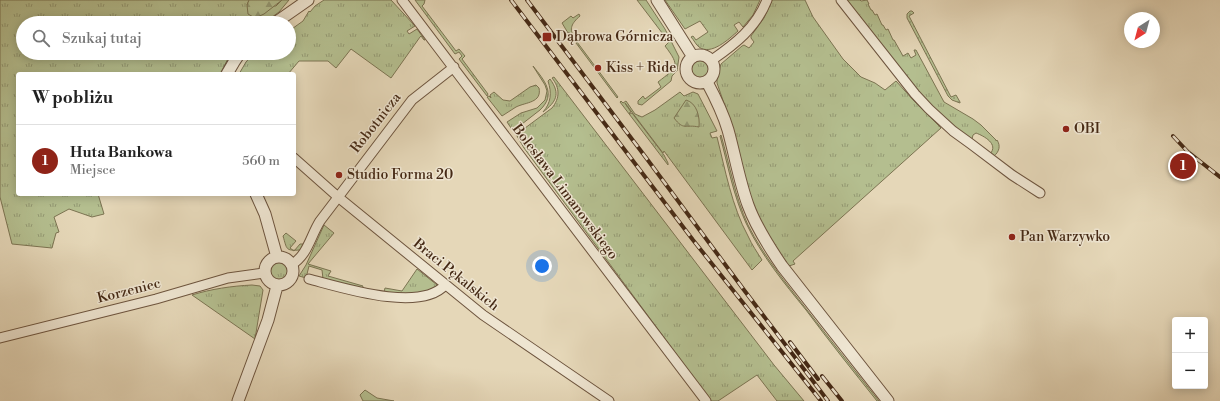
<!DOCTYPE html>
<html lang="pl">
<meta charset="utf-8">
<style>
body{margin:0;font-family:"Libre Bodoni",serif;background:#f2f2f2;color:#222}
.controls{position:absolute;right:12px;bottom:12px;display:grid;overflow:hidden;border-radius:4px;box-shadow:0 2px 10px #0003}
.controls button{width:36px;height:36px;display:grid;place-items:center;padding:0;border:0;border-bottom:1px solid #e0e0e0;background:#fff;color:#222;font:20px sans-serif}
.compass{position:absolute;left:1124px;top:12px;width:36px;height:36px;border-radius:50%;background:#fff;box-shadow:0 2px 10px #0003;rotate:216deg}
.you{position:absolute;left:542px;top:266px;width:14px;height:14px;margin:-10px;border:3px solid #fff;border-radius:50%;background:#1a73e8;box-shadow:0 0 0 6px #1a73e833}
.badge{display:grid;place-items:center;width:26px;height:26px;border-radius:50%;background:#8f2418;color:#fff;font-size:13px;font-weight:700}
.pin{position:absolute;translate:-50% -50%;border:2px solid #fff;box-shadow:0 1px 4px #0006}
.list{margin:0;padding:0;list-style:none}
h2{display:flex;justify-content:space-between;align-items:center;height:52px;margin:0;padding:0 16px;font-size:17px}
h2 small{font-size:13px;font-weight:400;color:#767676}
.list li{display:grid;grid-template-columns:26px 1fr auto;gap:12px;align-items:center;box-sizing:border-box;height:72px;padding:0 16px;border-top:1px solid #e0e0e0}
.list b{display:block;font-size:15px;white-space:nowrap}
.list p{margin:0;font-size:13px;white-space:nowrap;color:#767676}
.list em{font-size:13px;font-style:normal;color:#767676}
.icon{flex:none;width:22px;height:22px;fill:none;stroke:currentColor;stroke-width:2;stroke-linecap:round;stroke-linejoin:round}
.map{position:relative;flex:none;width:1220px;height:401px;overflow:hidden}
.search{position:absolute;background:#fff;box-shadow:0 2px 10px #0003;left:16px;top:16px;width:280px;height:44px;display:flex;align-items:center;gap:10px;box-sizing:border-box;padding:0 14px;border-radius:22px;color:#767676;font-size:15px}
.panel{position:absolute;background:#fff;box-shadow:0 2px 10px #0003;left:16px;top:72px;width:280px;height:124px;border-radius:4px}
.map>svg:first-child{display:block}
.grass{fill:url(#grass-tufts);stroke:#7c7452}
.forest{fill:url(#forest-firs);stroke:#7c7452}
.garden{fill:url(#garden-dots);stroke:#7c7452}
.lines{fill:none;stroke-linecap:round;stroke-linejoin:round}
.minor-casing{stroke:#6d543e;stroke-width:11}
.tertiary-casing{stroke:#6d543e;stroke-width:13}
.minor{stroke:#eee5d1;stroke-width:9}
.tertiary{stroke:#eee5d1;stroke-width:11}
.rail-casing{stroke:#452915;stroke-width:4}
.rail{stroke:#eee5d1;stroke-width:2.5;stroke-dasharray:8;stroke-linecap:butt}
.poi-dot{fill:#8f2418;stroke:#eee5d1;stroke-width:1.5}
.labels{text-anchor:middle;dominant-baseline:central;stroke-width:3;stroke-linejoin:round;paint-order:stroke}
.poi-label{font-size:14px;fill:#452915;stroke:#eee5d1;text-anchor:start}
.street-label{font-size:14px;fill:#452915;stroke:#eee5d1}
</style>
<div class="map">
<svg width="1220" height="401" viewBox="0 0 1220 401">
<defs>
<pattern id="grass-tufts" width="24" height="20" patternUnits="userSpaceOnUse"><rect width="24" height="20" fill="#b4be8f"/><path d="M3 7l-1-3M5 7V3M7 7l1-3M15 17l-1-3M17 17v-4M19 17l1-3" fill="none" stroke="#949a74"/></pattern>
<pattern id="forest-firs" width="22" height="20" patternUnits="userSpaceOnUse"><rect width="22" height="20" fill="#b4be8f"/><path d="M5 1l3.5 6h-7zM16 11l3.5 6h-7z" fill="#949a74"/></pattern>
<pattern id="garden-dots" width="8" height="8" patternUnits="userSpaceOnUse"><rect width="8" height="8" fill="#b4be8f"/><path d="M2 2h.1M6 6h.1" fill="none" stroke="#949a74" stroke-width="1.8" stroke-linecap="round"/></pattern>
</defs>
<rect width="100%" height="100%" fill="#e5d7b8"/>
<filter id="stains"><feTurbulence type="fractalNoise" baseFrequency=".005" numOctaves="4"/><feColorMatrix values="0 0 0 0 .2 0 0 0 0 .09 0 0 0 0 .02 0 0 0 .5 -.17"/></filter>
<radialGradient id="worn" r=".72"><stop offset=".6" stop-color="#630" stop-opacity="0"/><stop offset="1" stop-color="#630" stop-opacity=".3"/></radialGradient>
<path class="grass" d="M0,0H249L247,5L276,6L282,0H289L279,12L264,23H23V53H231L220,74H18V194H98L104,214L92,217L69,209L54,217L59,232L56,233L52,248L12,244L0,197Z
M324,0H391L415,26L407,31L409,34L417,29L425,40H424L421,36L420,37L391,78L351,49L336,68L328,61H299L288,74H239L246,62L254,53H289V31L303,21L309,11L310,12L315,6Z
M415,0H425L424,4L422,6L456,51L459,49L465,56L462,59L488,94L487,96L459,59L462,56L459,52L455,54Z
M637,0H646L665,29L679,57L677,71L672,76L671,81L642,105L638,104V101L643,96L645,99L661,87L658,82C677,67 681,67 665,46L669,42Z
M665,0H760L753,15L743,27L739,22L734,25L738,31C729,39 711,56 699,47C696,45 694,40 691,37L693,36L696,40L708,32L700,21L685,29Z
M772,0H805L813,17L843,59L861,77L875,83L885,90L896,81L914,101L941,128L793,261L795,264L789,266L768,236L754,206L746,183L730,121L717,83V78L721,64L742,46L744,45L749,48L754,42L751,38V36L764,18Z
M847,0H860L861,1L867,0L869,4H868L871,10H872L875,15L877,14L882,25H883L886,30L888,29L893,40H894L903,56L908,53L911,58L916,55L914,50H916L944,102L973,119L981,125L996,140V141L997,140C1001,146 999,152 994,156L990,154C999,144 984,136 976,133L973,135L972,139H969L929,105Z
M579,14L580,16C572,23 568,29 575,38L573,40L569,35L571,34L569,32L568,33L562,23L571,16L573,18Z
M577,42L618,97L617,98L576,43Z
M690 69a10 10 0 1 1 20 0a10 10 0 1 1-20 0Z
M533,66C544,80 557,94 540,110L513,131L507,122L521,113L537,108L545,100L547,91L545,85Z
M554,77L774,365L804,401H777L757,375L718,401H711L524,148L517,136V134L552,108C560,98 560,88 552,78Z
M550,79C561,94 556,102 543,112C551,103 552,93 548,81Z
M536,85L539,88C542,103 526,102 516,107C511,110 507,113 502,116L487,97L489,96L491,98L490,95L494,92L503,100L510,101L530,87Z
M680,92L684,96L693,92L698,94L717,131L710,133L712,138L717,137C725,169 732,207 748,236C752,245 757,252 762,260L752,270L664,151L663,153L625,103L631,112L629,113L630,114L632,113L664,155L668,163V165L620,102L621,101L623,103L626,101L635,114L642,117L655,110Z
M721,135C730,166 735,197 748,225C764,257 786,283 807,310C831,341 855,371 879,401H877C853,371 829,341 806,310C784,283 761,255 746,223C733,195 728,165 720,136Z
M324,225L334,233L308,264L331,271L328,276L363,286L362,289L323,279L322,270L309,266L306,278L299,276L306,265Z
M286,233L296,241L290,248L294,251L300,244H304L300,250C285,251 287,249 283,236Z
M270 271a9 9 0 1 1 18 0a9 9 0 1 1-18 0Z
M417,269L437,285V287L415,295L384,292L385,288L402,291Z
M252,285L260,286L263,290L255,339L192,295C211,289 232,286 252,285Z
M365,390L377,398L394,401H363L360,395Z"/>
<path class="forest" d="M249,0H282L264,14L255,18L248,14L247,5Z
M686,100C697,103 700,117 699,127C685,124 684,131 674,118Z"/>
<path class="garden" d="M910,11H912L914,13L909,16L951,97L956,95L960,102V103L952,100L948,96L907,18V14Z"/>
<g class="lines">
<defs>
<path id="minor" d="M402,0L706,401
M841,0L915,94L929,109L953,131L971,144L1012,175L1040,193
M712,60C735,44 756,28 767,0
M294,158L338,197L483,315L609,401
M291,265C308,255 310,237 320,221L412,100L454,67
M309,279C340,287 420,313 445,285
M0,338L156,299L228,278L264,273"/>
<path id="tertiary" d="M657,0L693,57
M275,23L308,0
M686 69a14 14 0 1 1 28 0a14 14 0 1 1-28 0Z
M227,74L234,62L240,53
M707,82C715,97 723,113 728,130C735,155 739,180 748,205C756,227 769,247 782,266L888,401
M256,194L265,214L277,257
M265 271a14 14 0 1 1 28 0a14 14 0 1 1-28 0Z
M238,401L268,320L277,286"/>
</defs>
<use href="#minor" class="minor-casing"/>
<use href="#tertiary" class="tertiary-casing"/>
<use href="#minor" class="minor"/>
<use href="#tertiary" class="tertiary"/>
<defs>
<path id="rail" d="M511,0L693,240L821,401
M527,0L647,159L744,290L828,401
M1173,136L1188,152L1220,177
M790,342L818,379
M822,376L842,401"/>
</defs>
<use href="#rail" class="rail-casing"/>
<use href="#rail" class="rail"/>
</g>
<g class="poi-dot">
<rect x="542" y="32" width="10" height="10" rx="2"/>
<circle cx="598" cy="68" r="4"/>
<circle cx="1066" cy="129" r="4"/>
<circle cx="339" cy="175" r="4"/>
<circle cx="1012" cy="237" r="4"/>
</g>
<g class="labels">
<g class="poi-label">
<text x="556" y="37">Dąbrowa Górnicza</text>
<text x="606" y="68">Kiss + Ride</text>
<text x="1074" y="129">OBI</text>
<text x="347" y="175">Studio Forma 20</text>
<text x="1020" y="237">Pan Warzywko</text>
</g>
<g class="street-label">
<text transform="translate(376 123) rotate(-52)">Robotnicza</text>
<text transform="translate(565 192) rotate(53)">Bolesława Limanowskiego</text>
<text transform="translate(456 275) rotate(39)">Braci Pękalskich</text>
<text transform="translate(129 291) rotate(-14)">Korzeniec</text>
</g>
</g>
<rect width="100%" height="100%" filter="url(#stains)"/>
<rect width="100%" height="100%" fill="url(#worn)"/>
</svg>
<div class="controls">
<button>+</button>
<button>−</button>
</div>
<svg class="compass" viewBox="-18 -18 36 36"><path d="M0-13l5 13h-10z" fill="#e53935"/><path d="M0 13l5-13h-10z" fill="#767676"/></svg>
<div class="you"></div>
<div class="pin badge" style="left:1183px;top:166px">1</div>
<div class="search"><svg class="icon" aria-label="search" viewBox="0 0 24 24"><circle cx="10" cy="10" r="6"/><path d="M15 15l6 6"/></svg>Szukaj tutaj</div>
<section class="panel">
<h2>W pobliżu<small></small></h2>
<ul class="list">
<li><span class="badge">1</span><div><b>Huta Bankowa</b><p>Miejsce</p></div><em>560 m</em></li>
</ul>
</section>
</div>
